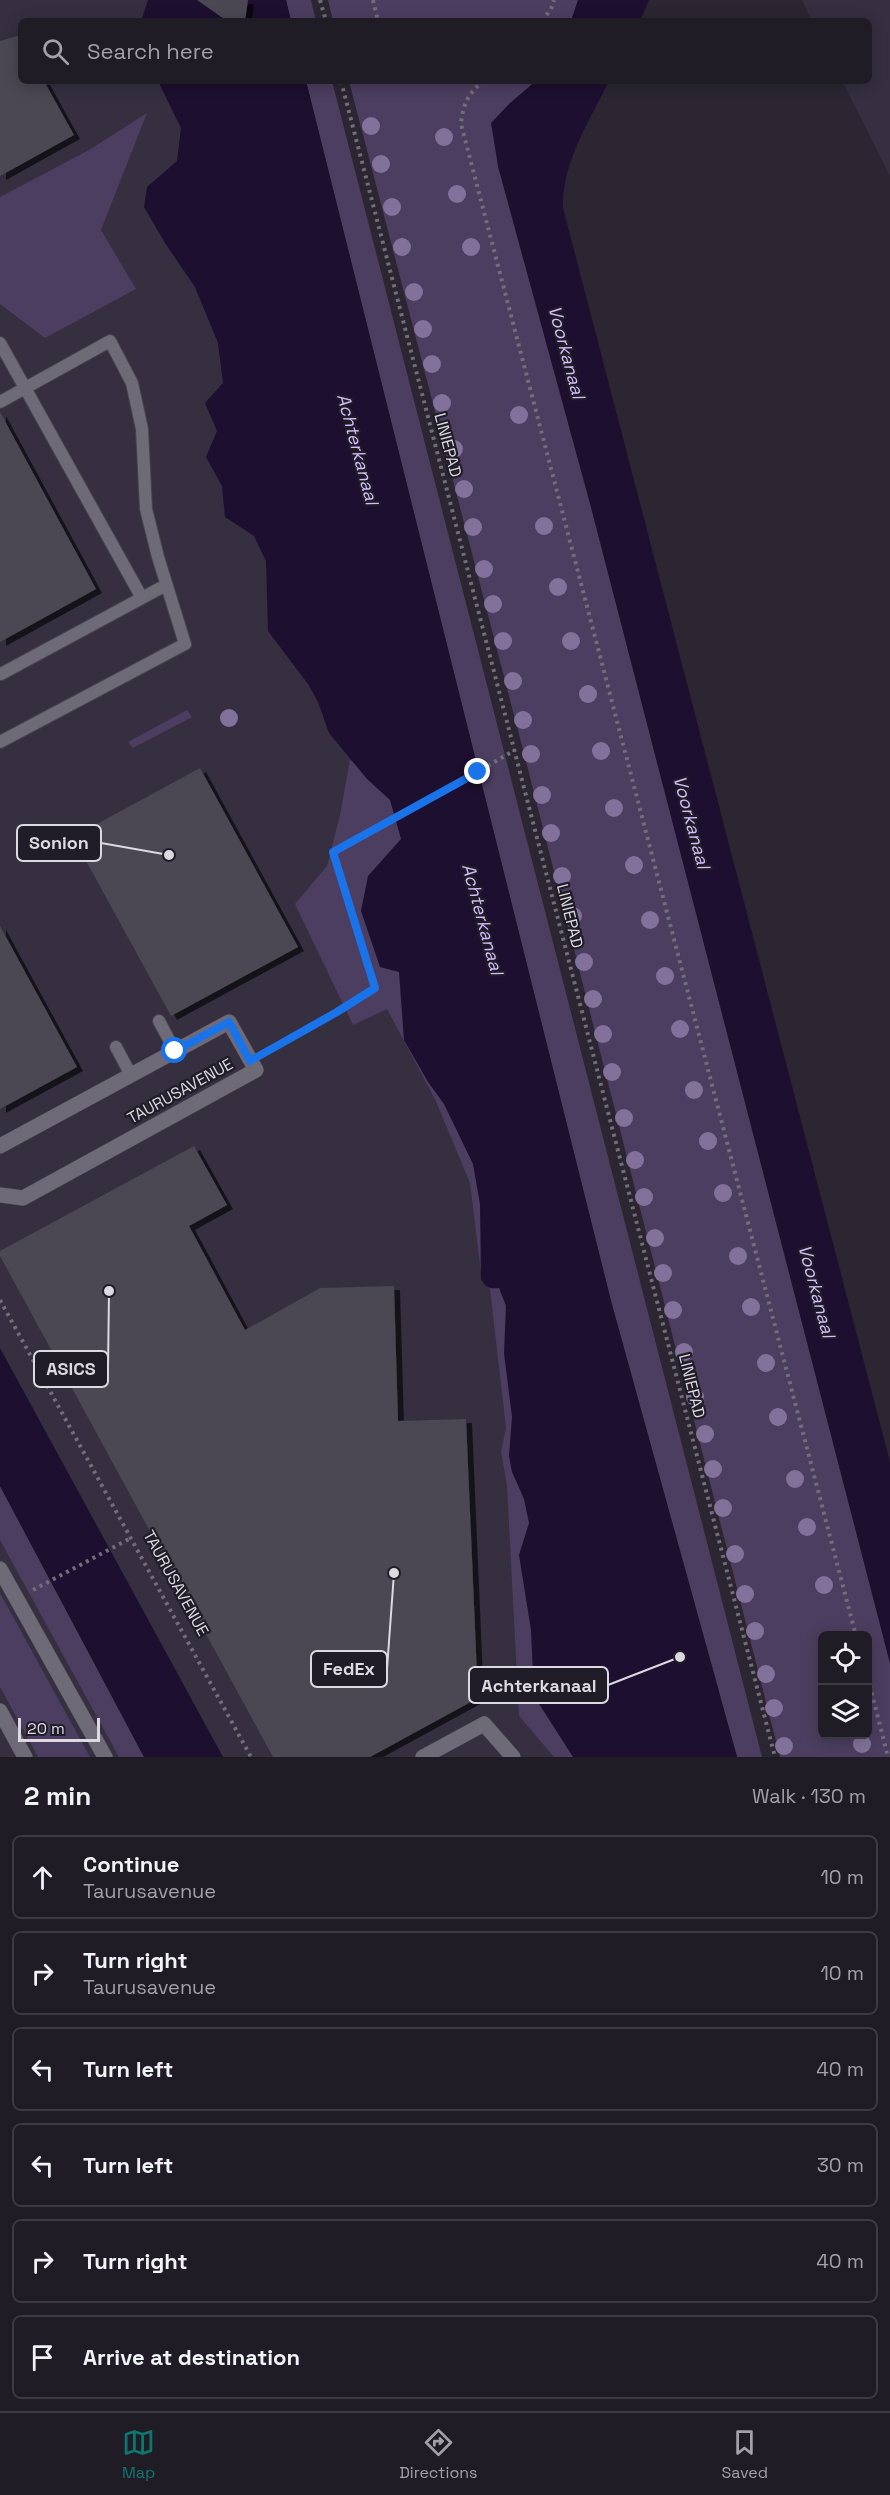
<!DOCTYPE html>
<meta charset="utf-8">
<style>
body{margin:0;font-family:"Space Grotesk",sans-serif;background:#2d2932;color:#f1f3f6}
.controls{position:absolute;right:18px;bottom:18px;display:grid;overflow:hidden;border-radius:9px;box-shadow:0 3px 15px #0003}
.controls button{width:54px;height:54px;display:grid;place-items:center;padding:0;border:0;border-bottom:2px solid #3d3a43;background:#201c26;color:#f1f3f6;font:30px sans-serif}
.scale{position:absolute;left:18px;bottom:15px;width:82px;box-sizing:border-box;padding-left:6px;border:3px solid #dcd9e1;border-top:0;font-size:16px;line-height:21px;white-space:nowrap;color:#dcd9e1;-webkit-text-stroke:4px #211d28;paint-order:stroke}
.stop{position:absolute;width:18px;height:18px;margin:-14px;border:4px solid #1a73e8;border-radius:50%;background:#fff}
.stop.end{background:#1a73e8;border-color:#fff;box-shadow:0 2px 6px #0008}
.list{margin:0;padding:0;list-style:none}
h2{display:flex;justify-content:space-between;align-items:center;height:78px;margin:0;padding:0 24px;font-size:26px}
h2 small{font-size:20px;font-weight:400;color:#a2a1a7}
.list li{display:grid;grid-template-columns:39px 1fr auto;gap:18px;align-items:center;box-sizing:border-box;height:84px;margin:0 12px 12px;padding:0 12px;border:2px solid #3d3a43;border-radius:9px}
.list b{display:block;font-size:22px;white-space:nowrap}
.list p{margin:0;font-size:20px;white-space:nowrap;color:#a2a1a7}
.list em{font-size:20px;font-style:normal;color:#a2a1a7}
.icon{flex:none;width:33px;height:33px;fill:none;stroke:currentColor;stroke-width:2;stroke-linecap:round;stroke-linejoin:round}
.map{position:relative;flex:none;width:890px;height:1757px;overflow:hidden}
.search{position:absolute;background:#201c26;box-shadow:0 3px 15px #0003;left:18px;right:18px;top:18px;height:66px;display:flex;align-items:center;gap:15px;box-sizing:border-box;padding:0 21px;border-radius:9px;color:#a2a1a7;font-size:22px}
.sheet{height:654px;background:#201c26}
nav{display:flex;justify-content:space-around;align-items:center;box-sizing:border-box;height:84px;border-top:2px solid #3d3a43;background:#201c26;font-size:16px;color:#a2a1a7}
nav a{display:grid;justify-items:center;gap:3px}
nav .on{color:#0f766e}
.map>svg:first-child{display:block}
.built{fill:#352f40}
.green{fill:#4c3e60;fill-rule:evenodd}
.water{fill:#1d0f2f}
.building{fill:#4b4753;filter:url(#shadow)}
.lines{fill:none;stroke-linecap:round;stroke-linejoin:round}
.lane-casing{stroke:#47444d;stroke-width:14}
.street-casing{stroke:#47444d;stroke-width:16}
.secondary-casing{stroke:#47444d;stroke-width:16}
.path{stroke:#726e78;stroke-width:4;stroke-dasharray:3 4.5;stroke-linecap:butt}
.lane{stroke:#6e6a77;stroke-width:12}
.street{stroke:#6e6a77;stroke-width:15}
.secondary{stroke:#6e6a77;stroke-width:15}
.tree{fill:#82729b}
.route{stroke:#1a73e8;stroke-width:8}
.labels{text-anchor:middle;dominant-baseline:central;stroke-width:4.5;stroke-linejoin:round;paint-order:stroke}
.street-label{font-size:16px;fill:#dcd9e1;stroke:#211d28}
.water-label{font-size:18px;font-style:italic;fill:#d6bdfd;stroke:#211d28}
.leader{fill:none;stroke:#dcd9e1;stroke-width:2}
.callout-dot{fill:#dcd9e1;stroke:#211d28;stroke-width:2}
.callout{fill:#211d28;stroke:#dcd9e1;stroke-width:2}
.callout-label{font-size:18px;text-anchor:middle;font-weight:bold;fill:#dcd9e1}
</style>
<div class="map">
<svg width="890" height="1757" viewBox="0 0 890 1757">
<defs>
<filter id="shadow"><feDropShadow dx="6" dy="4" stdDeviation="0" flood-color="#0009"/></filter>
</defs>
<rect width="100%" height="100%" fill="#2b2632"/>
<path class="built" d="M0,0H188L192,21H21V81H203L649,1757H0Z
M802,0H890V176L842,81H869V21H812Z"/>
<path class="green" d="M286,0H311L316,21H291Z
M328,0H578L571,21H333Z
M306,81H332L762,1757H737L611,1301Z
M349,81H536L509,104L498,166L591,507L890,1663V1757H780L520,738ZM822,1636H868V1734H822Z
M147,113L101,230L136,289L45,338L0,304V197L89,150Z
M187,710L192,717L133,748L128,742Z
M350,760L401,793L479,1135L597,1757H554L519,1716L507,1485L501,1452L506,1428L490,1289L482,1281L470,1183L435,1099L387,1009L353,1025L295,904L327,866L340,815Z
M0,1486L144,1757H119L0,1540Z
M0,1593L90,1757H38L0,1687Z"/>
<path class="water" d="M148,0H286L291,21H141Z
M578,0H649L640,21H571Z
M158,81H306L611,1301L737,1757H573L534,1696L531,1630L519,1555L529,1523L524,1499L512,1472L509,1456L512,1417L504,1353L506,1306L499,1288C489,1289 486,1288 481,1279L480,1204L473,1164L444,1104L428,1082L404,1040L399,972L380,967L361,911L368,876L401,839L390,800L367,779L329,733L318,702L308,684L268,631L266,561L254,536L225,517L222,486L206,457L217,431L205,403L223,383L218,343L195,287L165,243L144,207L147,187L177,161L181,128Z
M536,81H609C589,122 562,162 563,208L890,1462V1663L591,507L498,166L491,123L509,104Z
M0,1348L223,1757H144L0,1486Z"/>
<path class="building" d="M197,0H248L245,21H227Z
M21,35V81H44L74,135L0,176V41Z
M0,412L96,589L0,642Z
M200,768L298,947L171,1016L73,837Z
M0,926L77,1067L0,1109Z
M194,1146L227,1205L189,1226L245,1330L320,1288L394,1286L398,1421L466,1419L478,1698L370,1757H273L0,1256V1251Z"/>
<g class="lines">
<defs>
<path id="lane" d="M0,343L142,598
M0,402L110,341L132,383L142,429L146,509L158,557L185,644L0,742
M1,674L166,585
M159,1021L175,1051
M116,1047L131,1075"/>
<path id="street" d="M0,1146L229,1022L256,1070L23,1198L0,1195
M423,1757L484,1724L513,1757"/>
<path id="secondary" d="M0,1569L105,1757
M0,1711L25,1757"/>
</defs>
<use href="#lane" class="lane-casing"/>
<use href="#street" class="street-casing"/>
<use href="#secondary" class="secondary-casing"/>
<path class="path" d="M320,0L326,21
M373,0L378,21
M542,21L551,9L554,0
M341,81L775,1757
M484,81C468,93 463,104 461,124L856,1636
M269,1050L337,1012L375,988L333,852L364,837L515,750
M0,1300L251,1757
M33,1590L131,1538
M868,1678L888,1757"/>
<use href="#lane" class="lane"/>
<use href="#street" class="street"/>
<use href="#secondary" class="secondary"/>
</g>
<g class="tree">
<circle cx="371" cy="126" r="9"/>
<circle cx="444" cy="137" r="9"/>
<circle cx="381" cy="164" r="9"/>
<circle cx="457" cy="194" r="9"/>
<circle cx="392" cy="207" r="9"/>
<circle cx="402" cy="247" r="9"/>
<circle cx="471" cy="247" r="9"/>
<circle cx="414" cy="292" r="9"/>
<circle cx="423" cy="329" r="9"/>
<circle cx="432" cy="364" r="9"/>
<circle cx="442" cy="403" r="9"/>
<circle cx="519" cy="415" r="9"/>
<circle cx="454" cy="449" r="9"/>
<circle cx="464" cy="489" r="9"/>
<circle cx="544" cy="526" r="9"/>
<circle cx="473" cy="527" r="9"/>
<circle cx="484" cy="569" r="9"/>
<circle cx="558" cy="587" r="9"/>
<circle cx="493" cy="604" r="9"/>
<circle cx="503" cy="641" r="9"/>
<circle cx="571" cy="641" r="9"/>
<circle cx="513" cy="681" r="9"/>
<circle cx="588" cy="694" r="9"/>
<circle cx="229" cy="718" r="9"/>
<circle cx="523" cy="720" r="9"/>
<circle cx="601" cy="751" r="9"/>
<circle cx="531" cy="754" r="9"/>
<circle cx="542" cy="795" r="9"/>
<circle cx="614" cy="808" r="9"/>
<circle cx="551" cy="833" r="9"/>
<circle cx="634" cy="865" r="9"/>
<circle cx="562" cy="876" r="9"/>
<circle cx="573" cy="916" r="9"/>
<circle cx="650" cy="920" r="9"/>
<circle cx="584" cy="962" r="9"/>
<circle cx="665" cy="976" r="9"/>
<circle cx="593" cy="999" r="9"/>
<circle cx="680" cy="1029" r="9"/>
<circle cx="603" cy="1034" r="9"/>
<circle cx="612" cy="1072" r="9"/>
<circle cx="694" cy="1090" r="9"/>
<circle cx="624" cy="1118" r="9"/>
<circle cx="708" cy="1141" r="9"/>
<circle cx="635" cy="1160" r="9"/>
<circle cx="723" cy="1193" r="9"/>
<circle cx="644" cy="1197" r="9"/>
<circle cx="655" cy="1238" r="9"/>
<circle cx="738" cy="1256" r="9"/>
<circle cx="663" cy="1273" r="9"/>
<circle cx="751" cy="1307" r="9"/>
<circle cx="673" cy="1310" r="9"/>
<circle cx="684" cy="1352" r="9"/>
<circle cx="766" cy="1363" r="9"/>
<circle cx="695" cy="1397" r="9"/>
<circle cx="778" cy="1417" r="9"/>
<circle cx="705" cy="1434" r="9"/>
<circle cx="713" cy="1469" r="9"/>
<circle cx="795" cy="1479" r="9"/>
<circle cx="723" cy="1508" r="9"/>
<circle cx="807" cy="1527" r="9"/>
<circle cx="735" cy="1554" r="9"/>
<circle cx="824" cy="1585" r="9"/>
<circle cx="745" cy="1594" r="9"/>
<circle cx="755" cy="1631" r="9"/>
<circle cx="766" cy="1674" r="9"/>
<circle cx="774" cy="1708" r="9"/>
<circle cx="862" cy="1744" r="9"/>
<circle cx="784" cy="1746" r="9"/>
</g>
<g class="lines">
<path class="route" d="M175,1051L229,1022L250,1061L337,1012L375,988L333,852L478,772"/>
</g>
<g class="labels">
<g class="street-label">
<text transform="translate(448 445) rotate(75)">LINIEPAD</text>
<text transform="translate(570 916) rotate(76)">LINIEPAD</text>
<text transform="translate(180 1091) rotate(-29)">TAURUSAVENUE</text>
<text transform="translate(692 1386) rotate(76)">LINIEPAD</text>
<text transform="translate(176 1583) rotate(61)">TAURUSAVENUE</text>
</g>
<g class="water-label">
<text transform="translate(567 352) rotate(75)">Voorkanaal</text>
<text transform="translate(358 449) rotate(75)">Achterkanaal</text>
<text transform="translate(692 822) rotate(75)">Voorkanaal</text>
<text transform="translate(483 919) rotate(75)">Achterkanaal</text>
<text transform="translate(817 1291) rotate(75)">Voorkanaal</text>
</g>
</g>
<path class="leader" d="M169 855L101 843M109 1291L108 1369M394 1573L387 1669M680 1657L608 1685"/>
<g class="callout-dot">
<circle cx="169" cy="855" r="6"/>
<circle cx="109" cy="1291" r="6"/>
<circle cx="394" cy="1573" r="6"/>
<circle cx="680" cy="1657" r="6"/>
</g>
<g class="callout">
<rect x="17" y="825" width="84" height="36" rx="6"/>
<rect x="34" y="1351" width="74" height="36" rx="6"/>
<rect x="311" y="1651" width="76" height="36" rx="6"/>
<rect x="469" y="1667" width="139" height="36" rx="6"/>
</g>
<g class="callout-label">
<text x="59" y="849">Sonion</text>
<text x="71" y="1375">ASICS</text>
<text x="349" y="1675">FedEx</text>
<text x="539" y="1692">Achterkanaal</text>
</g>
</svg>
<div class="controls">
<button><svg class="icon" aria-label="locate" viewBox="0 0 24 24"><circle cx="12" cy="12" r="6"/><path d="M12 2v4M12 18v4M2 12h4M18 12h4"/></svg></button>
<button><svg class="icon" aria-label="layers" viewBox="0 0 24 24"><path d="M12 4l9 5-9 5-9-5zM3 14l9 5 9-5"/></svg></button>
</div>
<div class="scale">20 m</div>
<div class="stop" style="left:175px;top:1051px"></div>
<div class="stop end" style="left:478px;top:772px"></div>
<div class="search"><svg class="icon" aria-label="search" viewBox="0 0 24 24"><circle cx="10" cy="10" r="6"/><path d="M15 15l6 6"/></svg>Search here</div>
</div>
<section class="sheet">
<h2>2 min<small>Walk · 130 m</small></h2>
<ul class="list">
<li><svg class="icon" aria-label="ahead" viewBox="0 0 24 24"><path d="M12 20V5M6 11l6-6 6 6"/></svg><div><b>Continue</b><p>Taurusavenue</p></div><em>10 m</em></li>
<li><svg class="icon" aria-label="right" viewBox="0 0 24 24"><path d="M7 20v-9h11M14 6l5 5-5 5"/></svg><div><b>Turn right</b><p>Taurusavenue</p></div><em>10 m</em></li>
<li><svg class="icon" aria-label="left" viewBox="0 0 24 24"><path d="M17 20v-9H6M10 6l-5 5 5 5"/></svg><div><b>Turn left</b></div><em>40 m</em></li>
<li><svg class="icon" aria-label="left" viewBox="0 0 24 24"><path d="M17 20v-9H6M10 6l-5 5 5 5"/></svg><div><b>Turn left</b></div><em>30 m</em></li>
<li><svg class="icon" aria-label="right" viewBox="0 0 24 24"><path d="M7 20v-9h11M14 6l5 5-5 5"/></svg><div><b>Turn right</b></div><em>40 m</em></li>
<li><svg class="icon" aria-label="arrive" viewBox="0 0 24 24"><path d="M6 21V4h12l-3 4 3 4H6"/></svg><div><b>Arrive at destination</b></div></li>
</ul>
</section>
<nav>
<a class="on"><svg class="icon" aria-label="map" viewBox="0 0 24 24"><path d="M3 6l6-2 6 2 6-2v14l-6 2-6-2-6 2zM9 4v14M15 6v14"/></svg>Map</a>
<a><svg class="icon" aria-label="directions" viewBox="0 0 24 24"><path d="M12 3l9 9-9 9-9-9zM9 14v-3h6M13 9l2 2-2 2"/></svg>Directions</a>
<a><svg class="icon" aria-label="saved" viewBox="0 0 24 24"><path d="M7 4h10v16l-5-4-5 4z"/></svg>Saved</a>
</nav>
